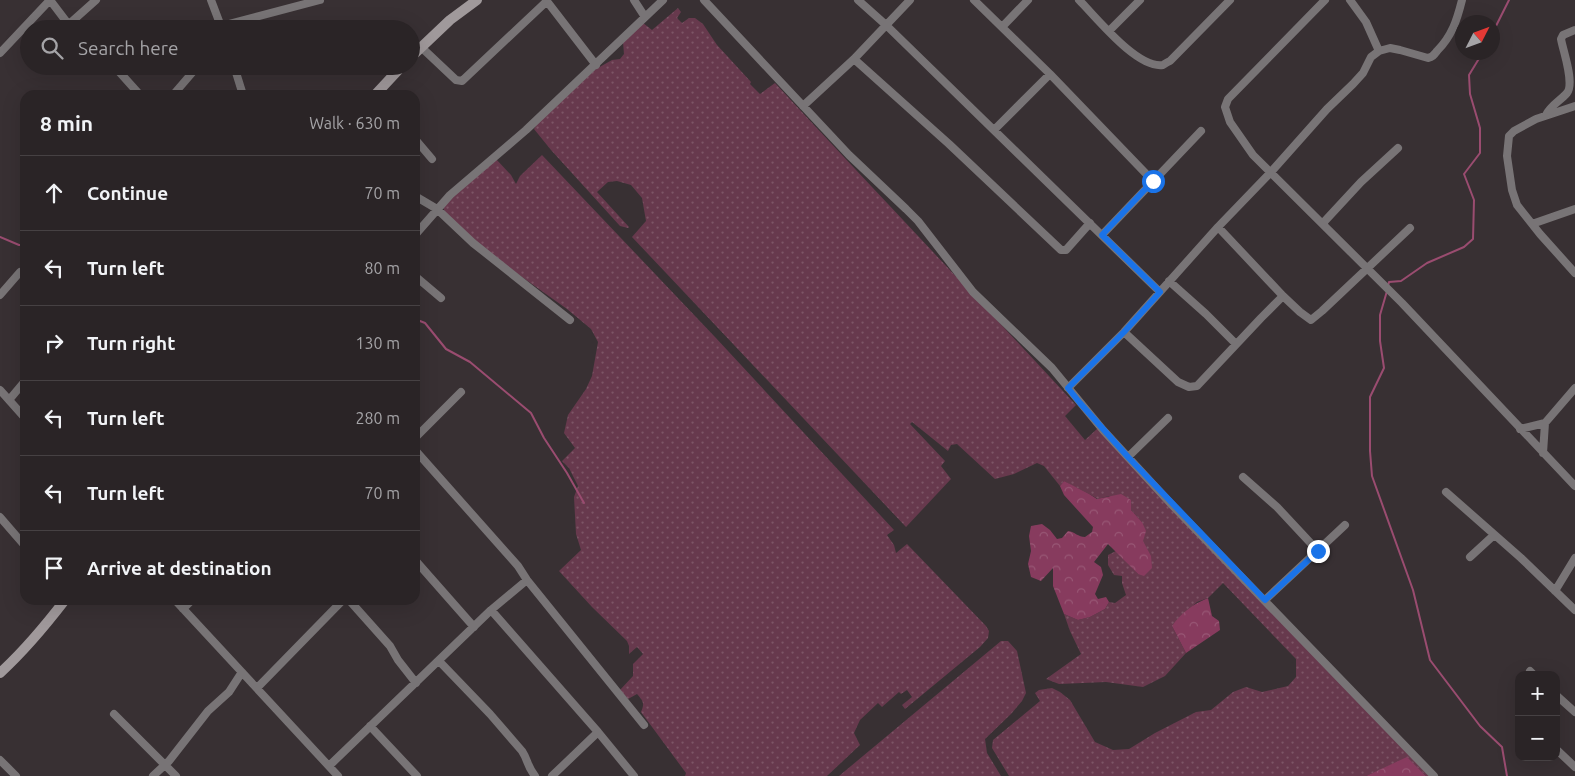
<!DOCTYPE html>
<meta charset="utf-8">
<style>
body{margin:0;font-family:Ubuntu,sans-serif;background:#322c2e;color:#f1f3f6}
.controls{position:absolute;right:15px;bottom:15px;display:grid;overflow:hidden;border-radius:10px;box-shadow:0 5px 20px #0002}
.controls button{width:45px;height:45px;display:grid;place-items:center;padding:0;border:0;border-bottom:1px solid #464143;background:#2a2426;color:#f1f3f6;font:25px sans-serif}
.compass{position:absolute;left:1455px;top:15px;width:45px;height:45px;border-radius:50%;background:#2a2426;box-shadow:0 5px 20px #0002;rotate:48deg}
.stop{position:absolute;width:15px;height:15px;margin:-11px;border:4px solid #1a73e8;border-radius:50%;background:#fff}
.stop.end{background:#1a73e8;border-color:#fff;box-shadow:0 1px 5px #0008}
.list{margin:0;padding:0;list-style:none}
h2{display:flex;justify-content:space-between;align-items:center;height:65px;margin:0;padding:0 20px;font-size:21px}
h2 small{font-size:16px;font-weight:400;color:#a5a4a7}
.list li{display:grid;grid-template-columns:32px 1fr auto;gap:15px;align-items:center;box-sizing:border-box;height:75px;padding:0 20px;border-top:1px solid #464143}
.list b{display:block;font-size:19px;white-space:nowrap}
.list em{font-size:16px;font-style:normal;color:#a5a4a7}
.icon{flex:none;width:28px;height:28px;fill:none;stroke:currentColor;stroke-width:2;stroke-linecap:round;stroke-linejoin:round}
.map{position:relative;flex:none;width:1575px;height:776px;overflow:hidden}
.search{position:absolute;background:#2a2426;box-shadow:0 5px 20px #0002;left:20px;top:20px;width:400px;height:55px;display:flex;align-items:center;gap:12px;box-sizing:border-box;padding:0 18px;border-radius:28px;color:#a5a4a7;font-size:19px}
.panel{position:absolute;background:#2a2426;box-shadow:0 5px 20px #0002;left:20px;top:90px;width:400px;height:515px;border-radius:15px}
.map>svg:first-child{display:block}
.grass{fill:url(#grass-dots)}
.forest{fill:url(#forest-crowns)}
.lines{fill:none;stroke-linecap:round;stroke-linejoin:round}
.stream{stroke:#9a4c70;stroke-width:2}
.street{stroke:#787476;stroke-width:8}
.secondary{stroke:#a0999b;stroke-width:10}
.route{stroke:#1a73e8;stroke-width:6}
</style>
<div class="map">
<svg width="1575" height="776" viewBox="0 0 1575 776">
<defs>
<pattern id="grass-dots" width="8" height="8" patternUnits="userSpaceOnUse" patternTransform="scale(1.25)"><rect width="8" height="8" fill="#67394d"/><path d="M2 2h.1M6 6h.1" fill="none" stroke="#7d5566" stroke-width="1.8" stroke-linecap="round"/></pattern>
<pattern id="forest-crowns" width="20" height="18" patternUnits="userSpaceOnUse" patternTransform="scale(1.25)"><rect width="20" height="18" fill="#873b5e"/><path d="M2 6a3 3 0 1 1 6 0M12 15a3 3 0 1 1 6 0" fill="none" stroke="#985775"/></pattern>
</defs>
<rect width="100%" height="100%" fill="#383033"/>
<path class="grass" d="M678,8L681,12L677,18L682,23L689,18H695L703,24L717,45L751,82L750,84L760,94L775,83C875,191 976,297 1076,405L1065,416L1085,440L1098,428L1429,776H1426L1407,758L1366,776H1009L992,748L993,740L1040,701L1035,693L1039,690L1052,688L1060,692L1070,700L1095,742L1113,750L1129,749L1155,733L1196,712L1211,710L1233,692L1246,687L1262,692L1288,686L1296,677V659L1223,583L1208,598L1197,602L1172,626L1186,653L1165,676L1143,687L1106,682L1059,684L1046,679L1081,654L1070,631L1064,614L1078,620L1090,617L1105,609L1109,602L1115,603L1126,595L1122,583V576L1114,575L1108,565V555L1116,551L1138,574L1142,541V522L1131,510L1109,496L1098,499C1087,492 1075,488 1064,481L1060,486L1044,466L1037,463L1014,474L995,479L957,444L951,445L948,451L912,422L910,424L945,461L941,466L951,479L906,527L632,237L646,221L642,198L631,185L617,181L608,182L597,192L629,227L628,228L620,226L551,150L534,129L540,119L589,73L612,60L620,59L624,54L623,42L643,23L652,30Z
M542,155L715,337L894,530L887,535L894,545L896,553L907,544L986,626L989,631L988,638L980,647L905,709L902,705L912,697L907,690L901,694L899,692L882,707L878,703L860,720L854,733L860,745L827,776H685L686,773L641,712C645,703 643,701 637,694L628,699L620,690L633,676V664L643,654L637,647L629,654V646L627,641L592,607L559,571L581,550L576,534L574,497L578,486L569,468L562,461L575,448L564,433L568,415L586,389L592,376L598,342L591,329L567,309L508,267L460,229L446,216L443,206L495,158L511,175L516,184L520,176Z
M1001,641H1008L1017,651L1026,693L1022,701L1011,714L985,739L987,753L1001,776H839Z"/>
<path class="forest" d="M1064,481C1075,487 1087,492 1097,499L1121,494L1131,500V510L1142,522L1146,531L1143,541L1151,556L1152,568L1144,576L1138,574L1108,544L1094,562L1101,567L1103,575L1095,594L1098,599L1106,597L1109,602L1105,609L1090,617L1078,620L1064,614L1053,586V568L1041,581L1031,577L1028,564L1031,551L1029,536L1031,526L1042,524L1050,530L1057,539L1062,538L1068,531C1075,532 1078,537 1085,537L1092,532L1093,527L1064,495L1060,486Z
M1208,598L1212,616L1219,621L1220,630L1186,653L1172,626C1181,613 1193,604 1208,598Z
M1407,757L1426,776H1366Z"/>
<g class="lines">
<path class="stream" d="M1492,34L1509,0
M0,237L19,245H25
M1388,286L1389,282L1401,281L1427,263L1464,247L1473,239L1474,200L1464,174L1480,153V128L1470,94L1469,75L1483,52
M1387,291L1380,315V341L1384,368L1370,397V451L1372,476L1413,590L1430,660L1480,726L1502,747L1507,776
M415,319L425,323L446,349L470,362L531,413L544,438L567,473L584,503"/>
<path class="street" d="M50,0L72,29
M211,0L222,29
M546,0L596,65
M634,0L645,17
M704,0L849,155L906,209L918,221L973,292L1052,368L1103,430L1173,506L1434,776
M858,0L886,25L1160,292
M974,0L1050,74L1153,181
M1079,0C1096,17 1137,69 1163,65C1165,64 1167,62 1170,61L1230,0
M1325,0L1228,99L1225,107L1230,122L1253,155L1402,303L1575,486
M1350,0L1366,22L1379,51
M68,25L96,0
M221,26L320,0
M1002,27L1028,0
M1109,31L1140,0
M421,47L456,80L462,81L547,1
M0,53L50,0
M854,59L949,144L1061,250H1066L1090,223
M114,66L140,95
M234,66L243,95
M173,95L198,66
M803,106L854,59L910,0
M1575,106L1536,119L1514,131L1509,136L1507,156L1512,190L1517,205L1540,234L1575,273
M1546,115C1551,105 1560,101 1567,93C1575,83 1563,51 1561,39L1563,35L1575,30
M994,130L1050,74
M415,139L432,159
M415,196L437,209L473,243L570,320
M1323,223L1361,182L1398,148
M1532,224L1575,209
M1218,227L1283,296L1300,312L1311,320L1322,311L1410,228
M415,235L450,195L526,130L663,0
M1102,235L1201,131
M415,276L441,298
M1169,281L1206,314L1236,344
M0,295L20,272
M1124,332L1178,382L1189,387L1197,386L1261,318L1283,296
M1068,388L1124,332L1218,227L1271,172L1327,109L1353,84L1363,73L1371,57L1379,51L1390,48L1400,50L1428,58C1433,57 1434,55 1437,51C1452,36 1457,20 1462,0
M0,390L25,418
M9,400L25,381
M1520,429L1545,423L1575,388
M415,438L461,392
M415,450L518,566L527,580L644,725
M1543,453L1545,423
M1128,457L1168,418
M1243,477L1277,507L1318,551
M1446,492L1521,558L1575,610
M0,517L25,546
M1470,557L1494,535
M415,560L474,627
M1555,591L1575,558
M175,600L338,776
M349,600L390,646L398,660L416,683
M1265,600L1345,525
M183,609L192,600
M491,610L598,732L634,776
M439,661L490,714L522,751C528,760 527,766 535,776
M1530,671L1534,675
M257,688L343,600
M1556,695L1575,712
M114,714L176,776
M370,726L417,776
M1558,751L1575,767
M0,760L16,776
M329,766L491,610L527,580
M153,776L169,761L208,711L229,692L242,672
M552,776L598,732"/>
<path class="secondary" d="M411,57L450,20L477,0
M375,95L402,66
M0,673C24,651 45,626 65,600"/>
</g>
<g class="lines">
<path class="route" d="M1153,181L1102,235L1160,292L1124,332L1068,388L1080,403L1128,457L1265,600L1318,551"/>
</g>
</svg>
<div class="controls">
<button>+</button>
<button>−</button>
</div>
<svg class="compass" viewBox="-18 -18 36 36"><path d="M0-13l5 13h-10z" fill="#e53935"/><path d="M0 13l5-13h-10z" fill="#a5a4a7"/></svg>
<div class="stop" style="left:1153px;top:181px"></div>
<div class="stop end" style="left:1318px;top:551px"></div>
<div class="search"><svg class="icon" aria-label="search" viewBox="0 0 24 24"><circle cx="10" cy="10" r="6"/><path d="M15 15l6 6"/></svg>Search here</div>
<section class="panel">
<h2>8 min<small>Walk · 630 m</small></h2>
<ul class="list">
<li><svg class="icon" aria-label="ahead" viewBox="0 0 24 24"><path d="M12 20V5M6 11l6-6 6 6"/></svg><div><b>Continue</b></div><em>70 m</em></li>
<li><svg class="icon" aria-label="left" viewBox="0 0 24 24"><path d="M17 20v-9H6M10 6l-5 5 5 5"/></svg><div><b>Turn left</b></div><em>80 m</em></li>
<li><svg class="icon" aria-label="right" viewBox="0 0 24 24"><path d="M7 20v-9h11M14 6l5 5-5 5"/></svg><div><b>Turn right</b></div><em>130 m</em></li>
<li><svg class="icon" aria-label="left" viewBox="0 0 24 24"><path d="M17 20v-9H6M10 6l-5 5 5 5"/></svg><div><b>Turn left</b></div><em>280 m</em></li>
<li><svg class="icon" aria-label="left" viewBox="0 0 24 24"><path d="M17 20v-9H6M10 6l-5 5 5 5"/></svg><div><b>Turn left</b></div><em>70 m</em></li>
<li><svg class="icon" aria-label="arrive" viewBox="0 0 24 24"><path d="M6 21V4h12l-3 4 3 4H6"/></svg><div><b>Arrive at destination</b></div></li>
</ul>
</section>
</div>
